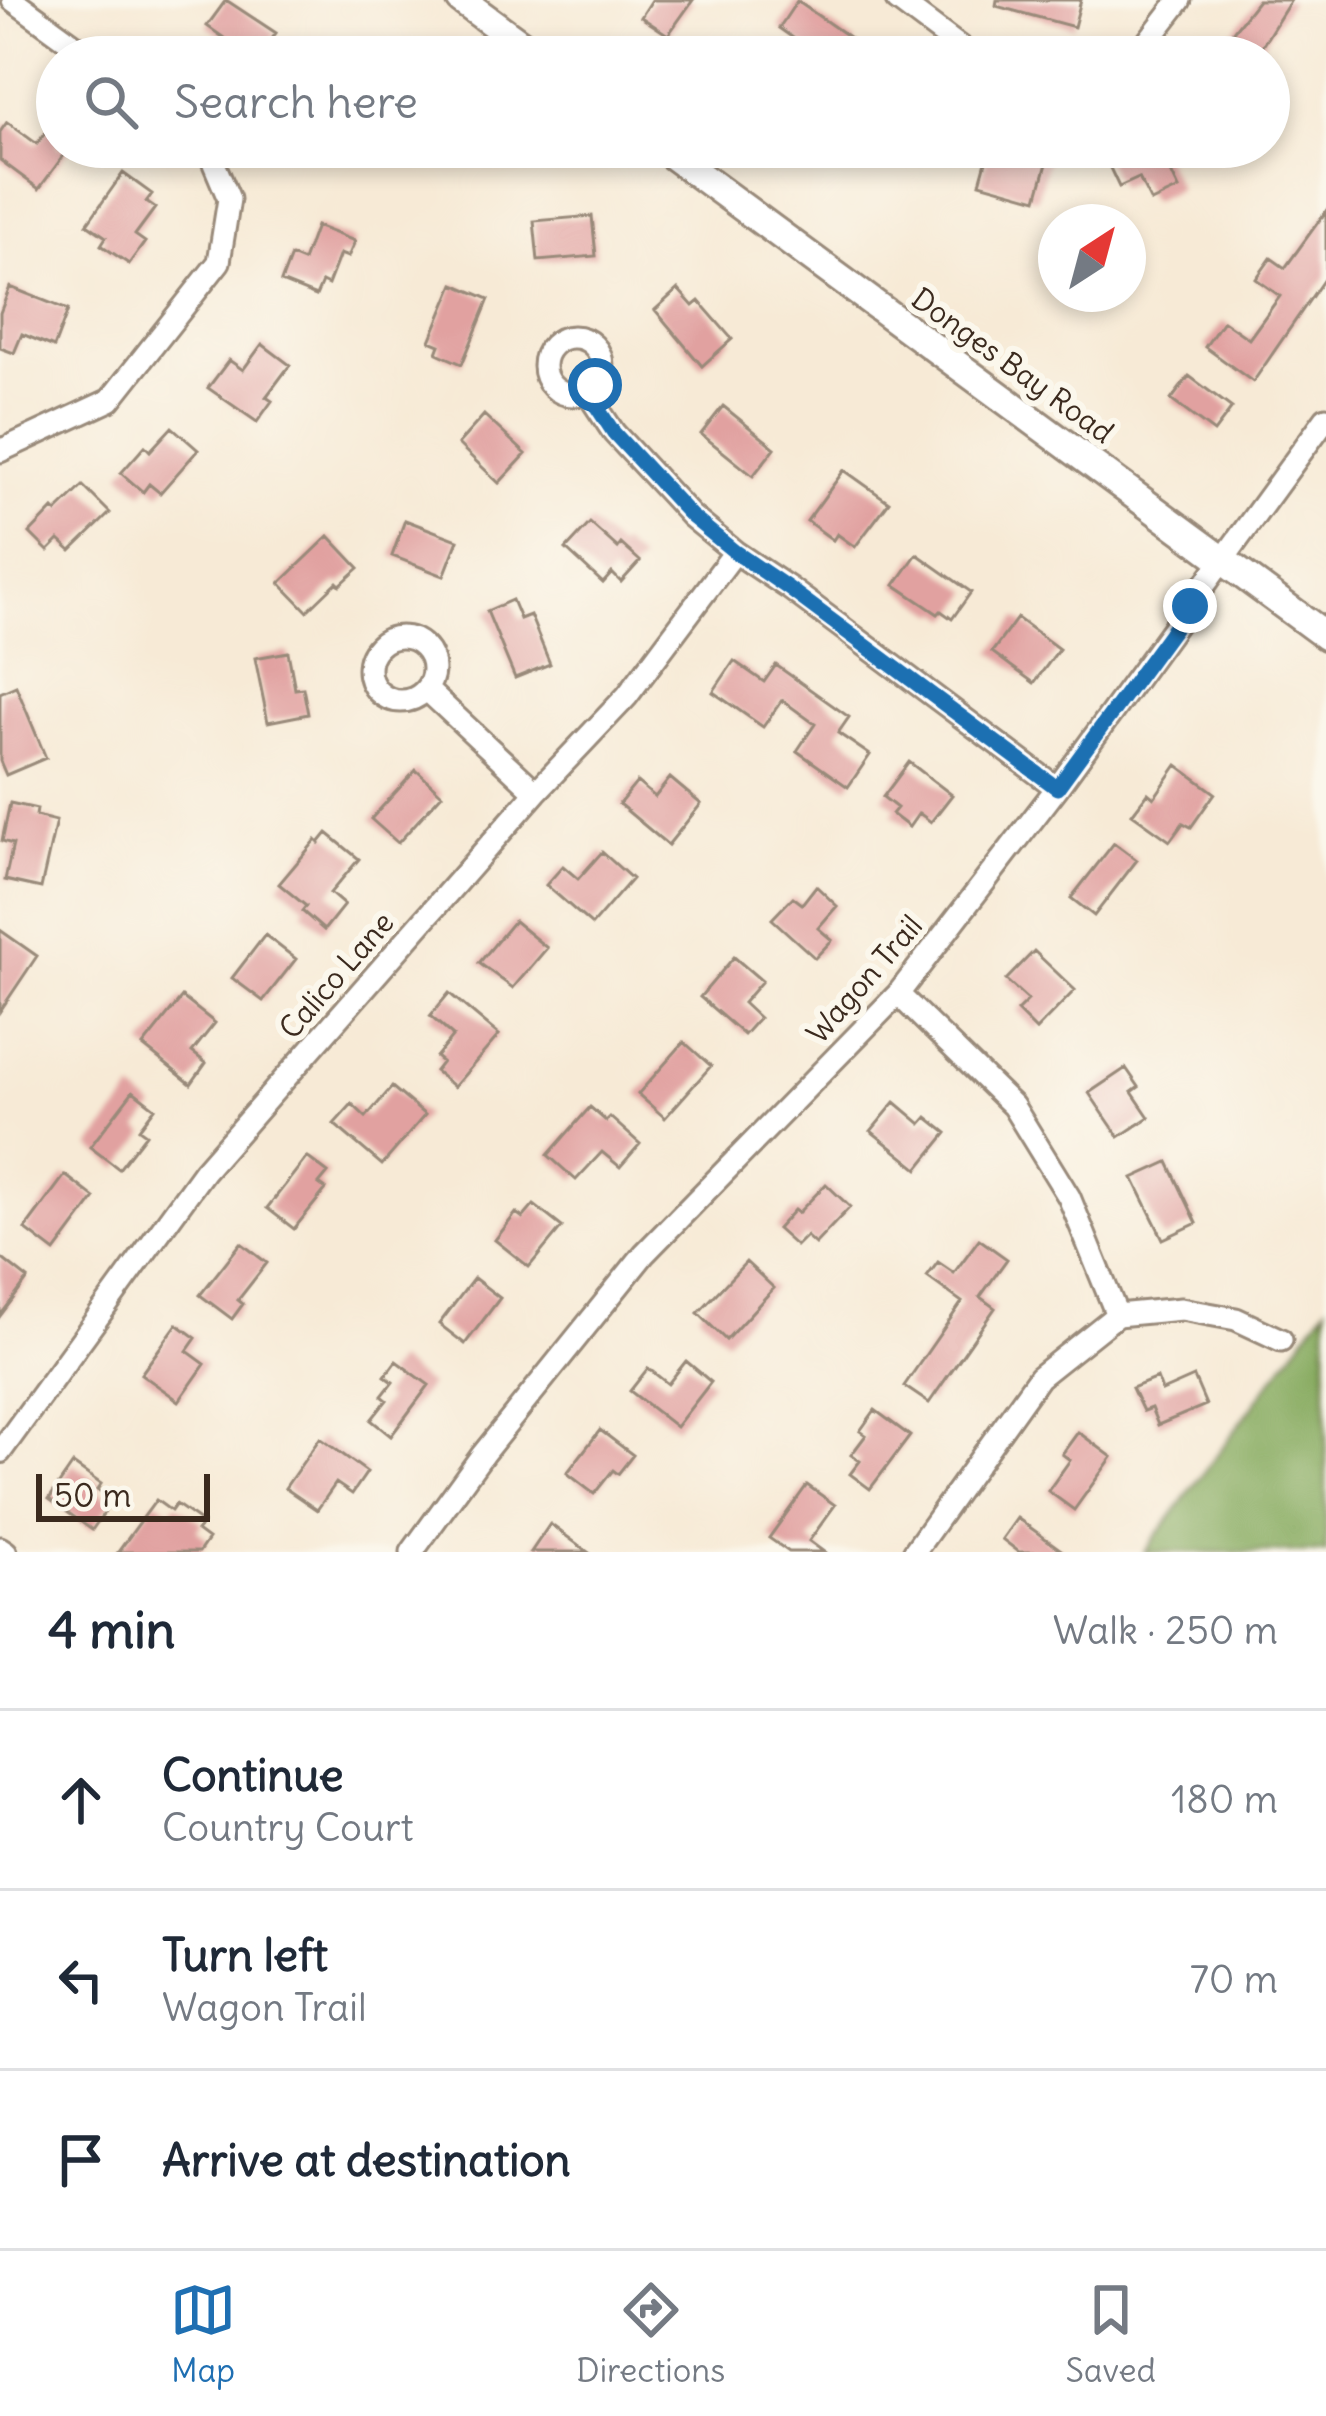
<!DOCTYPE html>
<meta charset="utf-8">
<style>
body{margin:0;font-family:Delius,sans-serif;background:#f2f2f3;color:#1f2937}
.compass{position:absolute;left:1038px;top:204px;width:108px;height:108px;border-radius:50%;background:#fff;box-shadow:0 6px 18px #0003;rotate:36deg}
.scale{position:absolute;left:36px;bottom:30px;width:174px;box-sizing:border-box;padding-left:12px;border:6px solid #3b2a1e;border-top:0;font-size:33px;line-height:42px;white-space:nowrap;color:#3b2a1e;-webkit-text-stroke:9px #fbf7ec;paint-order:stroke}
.stop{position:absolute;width:36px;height:36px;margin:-27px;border:9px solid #1f6fb2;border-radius:50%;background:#fff}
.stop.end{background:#1f6fb2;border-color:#fff;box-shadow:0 3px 12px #0008}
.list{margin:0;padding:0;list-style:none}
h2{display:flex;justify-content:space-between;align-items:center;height:156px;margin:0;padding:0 48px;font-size:51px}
h2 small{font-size:39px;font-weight:400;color:#747a83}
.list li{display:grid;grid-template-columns:78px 1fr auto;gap:36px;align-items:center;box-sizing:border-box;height:180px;padding:0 48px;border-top:3px solid #e0e1e3}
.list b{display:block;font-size:45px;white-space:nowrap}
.list p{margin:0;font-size:39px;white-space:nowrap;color:#747a83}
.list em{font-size:39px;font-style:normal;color:#747a83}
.icon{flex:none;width:66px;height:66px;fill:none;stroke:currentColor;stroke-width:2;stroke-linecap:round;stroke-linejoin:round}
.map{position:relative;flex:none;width:1326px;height:1552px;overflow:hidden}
.search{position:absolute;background:#fff;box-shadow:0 6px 18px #0003;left:36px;right:36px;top:36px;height:132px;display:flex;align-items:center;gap:30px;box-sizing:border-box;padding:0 42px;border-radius:66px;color:#747a83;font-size:45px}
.sheet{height:696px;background:#fff}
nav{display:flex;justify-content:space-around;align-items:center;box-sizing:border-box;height:168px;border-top:3px solid #e0e1e3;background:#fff;font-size:33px;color:#747a83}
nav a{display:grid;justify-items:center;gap:6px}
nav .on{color:#1f6fb2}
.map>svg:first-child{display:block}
.forest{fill:#86aa5f;stroke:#606a3e;stroke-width:3}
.building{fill:#e1a1a0}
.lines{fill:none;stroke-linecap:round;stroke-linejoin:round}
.street-casing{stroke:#998a7a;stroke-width:27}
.secondary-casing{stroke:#998a7a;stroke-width:33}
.street{stroke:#fff;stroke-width:21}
.secondary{stroke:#fff;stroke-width:27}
.route{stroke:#1f6fb2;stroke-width:15}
.labels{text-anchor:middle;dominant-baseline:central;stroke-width:12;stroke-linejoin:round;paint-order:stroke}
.street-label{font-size:30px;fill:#3b2a1e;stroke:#fbf7ec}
</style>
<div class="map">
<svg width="1326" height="1552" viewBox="0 0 1326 1552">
<rect width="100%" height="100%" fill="#fbf7ec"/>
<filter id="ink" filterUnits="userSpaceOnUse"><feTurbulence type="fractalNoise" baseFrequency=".00833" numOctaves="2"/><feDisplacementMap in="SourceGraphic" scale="24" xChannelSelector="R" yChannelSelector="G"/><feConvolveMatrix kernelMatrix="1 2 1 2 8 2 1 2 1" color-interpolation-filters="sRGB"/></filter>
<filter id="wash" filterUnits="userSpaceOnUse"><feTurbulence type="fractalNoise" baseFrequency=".004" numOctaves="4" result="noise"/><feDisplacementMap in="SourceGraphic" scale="48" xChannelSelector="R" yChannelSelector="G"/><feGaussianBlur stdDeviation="2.7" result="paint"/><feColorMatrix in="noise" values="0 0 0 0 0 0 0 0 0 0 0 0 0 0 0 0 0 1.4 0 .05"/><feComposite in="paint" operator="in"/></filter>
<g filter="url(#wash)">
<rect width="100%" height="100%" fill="#f7ead6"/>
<path class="forest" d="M1326,1307V1552H1145Z"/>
<g id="blocks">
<path class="building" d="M226,0L276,33L259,57H251L207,26Z
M652,0H693L668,35L641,17Z
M997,0H1081L1074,27L996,6Z
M1258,0H1291L1255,57H1213Z
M797,1L856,42L846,57H820L779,28Z
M57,117V147H70L39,189L0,160V132L7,122L37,144Z
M990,147L1048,160L1037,199L980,183Z
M1100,147H1159L1179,189L1151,202L1139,178L1119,187Z
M123,173L152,194L146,202L155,208L135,235L145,242L129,264L101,245L106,237L87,224Z
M1326,211V276L1253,382L1205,347L1223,321L1249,339L1280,296L1256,279L1271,258L1285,268Z
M592,216L596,256L538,261L534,221Z
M316,226L355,241L348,257L340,254L328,285L322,282L316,296L281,282L291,256L303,261Z
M454,284L489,299L462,364L437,353L440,345L430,341Z
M10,287L68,310L54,347L22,334L14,353L0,348V313Z
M678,289L693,306L699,301L732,339L702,366L655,310Z
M262,344L290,365L266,397L272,401L257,422L208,388L229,360L243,370Z
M1189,376L1232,408L1214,432L1171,400Z
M723,406L775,448L753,476L701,434Z
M484,415L526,454L499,483L458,444Z
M172,427L198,450L160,493L149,484L143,492L121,473L145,446L150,451Z
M844,470L889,502L855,547L837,534L833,540L807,521Z
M83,486L110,513L71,551L59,540L48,551L30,533L53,509L56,512Z
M405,520L458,540L444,576L392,556Z
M590,523L618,548L621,544L640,561L621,582L612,573L603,583L566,549Z
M329,536L359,568L340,585L337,582L307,611L280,583Z
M917,554L971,592L952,619L941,611L938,614L895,585Z
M512,600L520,619L530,615L550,664L515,678L487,611Z
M1017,618L1059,649L1034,683L992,652Z
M288,652L295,689L303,688L308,714L268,722L255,658Z
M734,661L764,682L776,665L849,717L838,733L870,755L848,787L797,751L815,724L782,700L763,727L713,692Z
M16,686L46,758L6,775L0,761V693Z
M909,762L952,795L931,822L919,813L909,827L892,814L897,808L883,797Z
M1177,765L1215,793L1191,827L1183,823L1170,841L1132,814L1148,793L1154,798Z
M416,770L442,794L398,843L371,819Z
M670,778L701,804L668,845L619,804L637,782L655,797Z
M10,803L37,809L36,816L56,821L41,888L5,880L13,844L2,841Z
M327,833L359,859L330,893L344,905L324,930L302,911L306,906L279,884L316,840L319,843Z
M1114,843L1137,860L1094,916L1071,898Z
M602,852L632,879L592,925L546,885L563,866L578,879Z
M816,886L837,906L818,928L832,940L815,958L772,919L793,897L802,904Z
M514,921L547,948L513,988L479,963Z
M0,930L37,956L0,1011Z
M265,935L296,959L263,1001L232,978Z
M1034,951L1075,990L1036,1030L1017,1011L1028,1000L1006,980Z
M734,957L762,981L743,1003L759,1018L744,1035L700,997Z
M449,993L499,1035L454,1087L435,1071L442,1062L436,1057L453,1036L430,1016Z
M182,997L215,1023L192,1052L206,1063L191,1084L143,1046Z
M684,1042L711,1066L665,1118L638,1094Z
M1126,1068L1139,1087L1132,1092L1149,1117L1119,1137L1089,1093Z
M392,1087L425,1115L382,1165L334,1124L352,1104L366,1117Z
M133,1091L155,1108L139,1129L146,1134L119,1169L90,1147Z
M895,1102L921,1124L927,1117L947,1133L918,1169L871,1131Z
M590,1107L606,1121L610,1117L640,1144L620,1167L602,1152L576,1180L548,1155Z
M307,1157L328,1173L319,1184L326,1189L294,1229L267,1208Z
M1168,1162L1197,1223L1163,1239L1133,1178Z
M65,1175L95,1198L55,1252L25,1229Z
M826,1184L850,1207L815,1244L806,1236L796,1246L777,1229L794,1210L798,1213Z
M534,1205L562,1227L529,1267L495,1240L516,1213L523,1218Z
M979,1239L1007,1259L980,1297L995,1308L929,1403L904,1386L962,1302L927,1277L938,1262L954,1273Z
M241,1243L267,1263L238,1300L243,1304L232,1319L200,1295Z
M0,1257L28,1279L0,1316Z
M746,1262L774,1288L726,1340L698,1313Z
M474,1278L500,1298L465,1344L439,1324Z
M177,1324L196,1338L187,1351L205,1364L179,1401L141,1374Z
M396,1361L429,1385L391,1436L371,1420L387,1400L382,1396L393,1382L385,1376Z
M686,1361L711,1382L676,1427L630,1391L648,1368L668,1384Z
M1194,1377L1206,1405L1158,1425L1151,1408L1143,1411L1132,1388L1157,1378L1162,1391Z
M875,1410L910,1436L870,1489L850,1474L860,1461L851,1455L866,1435L860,1431Z
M600,1430L633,1455L618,1474L613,1470L594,1494L567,1473Z
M1078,1432L1112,1457L1074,1510L1048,1491L1070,1460L1062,1454Z
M320,1438L367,1472L352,1494L336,1483L317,1510L285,1488Z
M73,1464L101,1484L97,1490L112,1501L92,1530L49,1499Z
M807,1485L835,1505L809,1541L824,1552H789L769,1538Z
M156,1500L171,1511L176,1504L203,1523L197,1531L208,1539L199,1552H118Z
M1017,1518L1064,1552H1019L1002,1539Z
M550,1524L588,1552H531Z"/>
</g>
</g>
<g filter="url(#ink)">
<use href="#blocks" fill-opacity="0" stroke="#998a7a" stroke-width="3"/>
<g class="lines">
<defs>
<path id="street" d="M13,0L91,57
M897,0L973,57
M1136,57L1180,0
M544 366a29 29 0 1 1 58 0a29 29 0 1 1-58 0Z
M587,392L614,433L691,516L735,552L789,588L1057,788
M0,451L110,400L219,262L229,199L207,147
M369 669a32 32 0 1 1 64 0a32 32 0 1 1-64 0Z
M426,689L536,792
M898,994L1013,1106L1069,1197L1117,1315L1181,1309L1236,1319L1281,1340
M0,1452L204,1171L536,792L627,696L735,552
M0,1548L6,1552
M412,1552L483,1454L644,1254L898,994L1057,788L1326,418
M914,1552L1039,1377L1117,1315"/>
<path id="secondary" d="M461,0L539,57
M661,147L1326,636"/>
</defs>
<use href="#street" class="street-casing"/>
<use href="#secondary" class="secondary-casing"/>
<use href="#street" class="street"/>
<use href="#secondary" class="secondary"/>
</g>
</g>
<g class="lines" filter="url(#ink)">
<path class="route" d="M595,385L587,392L614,433L691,516L735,552L788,588L1057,788L1190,606"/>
</g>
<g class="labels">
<g class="street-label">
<text transform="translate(1013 365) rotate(36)">Donges Bay Road</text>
<text transform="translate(336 975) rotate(-49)">Calico Lane</text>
<text transform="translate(864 979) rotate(-49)">Wagon Trail</text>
</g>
</g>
</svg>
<svg class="compass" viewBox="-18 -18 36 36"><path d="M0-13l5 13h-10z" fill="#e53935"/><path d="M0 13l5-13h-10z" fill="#747a83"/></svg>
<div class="scale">50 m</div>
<div class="stop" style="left:595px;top:385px"></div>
<div class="stop end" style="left:1190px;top:606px"></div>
<div class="search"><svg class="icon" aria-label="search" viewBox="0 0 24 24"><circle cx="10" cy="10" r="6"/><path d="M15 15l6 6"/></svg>Search here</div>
</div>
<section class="sheet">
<h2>4 min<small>Walk · 250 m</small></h2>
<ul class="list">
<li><svg class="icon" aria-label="ahead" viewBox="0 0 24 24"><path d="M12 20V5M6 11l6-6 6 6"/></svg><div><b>Continue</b><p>Country Court</p></div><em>180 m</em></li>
<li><svg class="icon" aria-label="left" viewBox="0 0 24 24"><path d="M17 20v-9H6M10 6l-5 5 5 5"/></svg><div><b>Turn left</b><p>Wagon Trail</p></div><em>70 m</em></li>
<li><svg class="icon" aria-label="arrive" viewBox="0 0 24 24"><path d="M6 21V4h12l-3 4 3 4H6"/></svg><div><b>Arrive at destination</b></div></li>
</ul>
</section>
<nav>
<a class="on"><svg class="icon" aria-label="map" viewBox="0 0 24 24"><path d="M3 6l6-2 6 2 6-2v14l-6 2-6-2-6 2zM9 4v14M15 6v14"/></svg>Map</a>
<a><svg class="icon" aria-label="directions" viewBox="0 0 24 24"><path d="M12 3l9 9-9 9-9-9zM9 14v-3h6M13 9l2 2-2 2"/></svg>Directions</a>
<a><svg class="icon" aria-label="saved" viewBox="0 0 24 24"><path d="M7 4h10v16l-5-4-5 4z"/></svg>Saved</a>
</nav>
